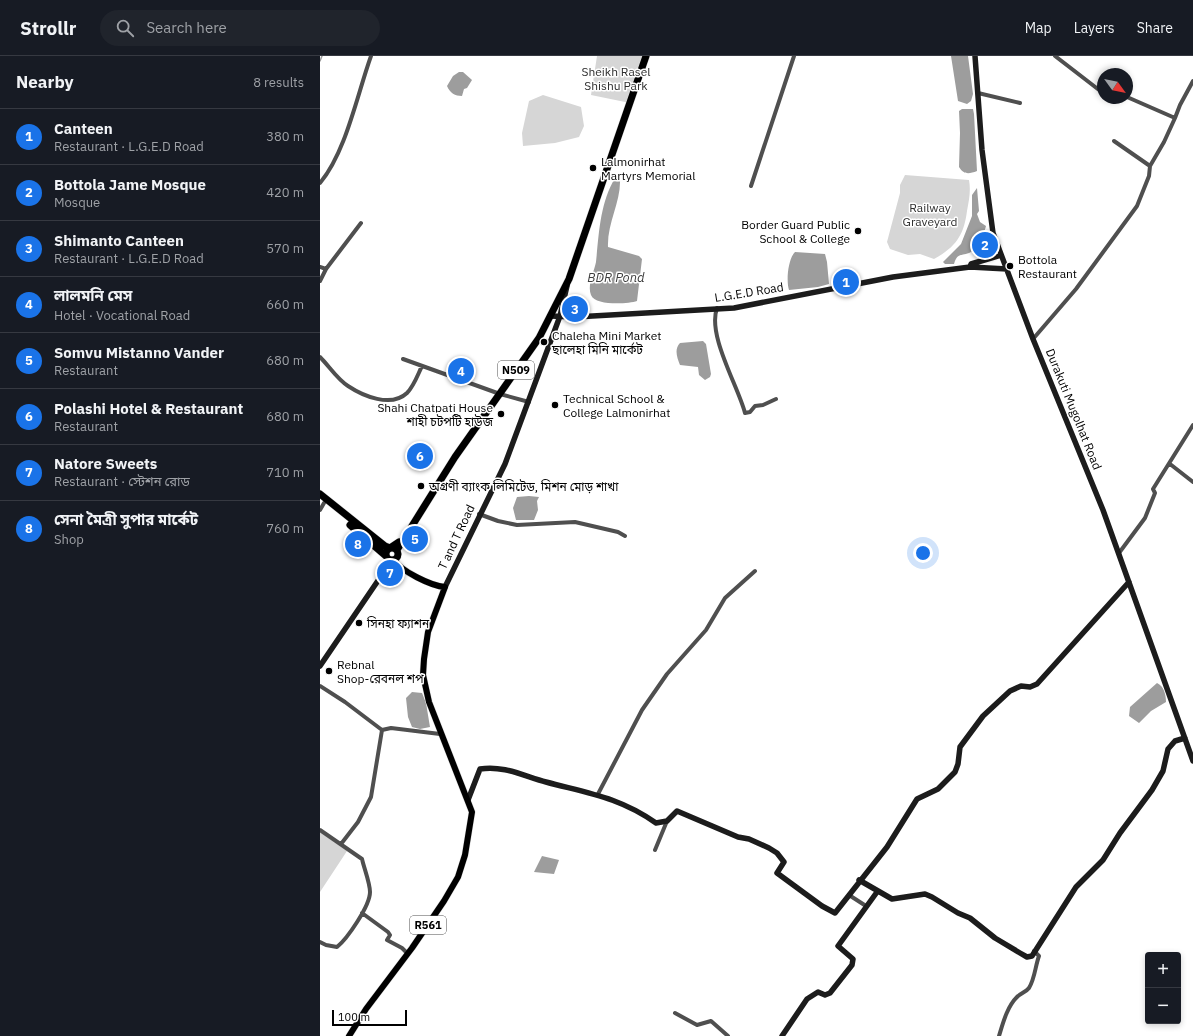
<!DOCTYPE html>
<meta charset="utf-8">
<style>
body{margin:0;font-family:"IBM Plex Sans","Noto Sans Bengali",sans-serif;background:#20242c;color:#f1f3f6}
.controls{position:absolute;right:12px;bottom:12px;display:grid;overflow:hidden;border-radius:4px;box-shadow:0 2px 6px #0003}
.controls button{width:36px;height:36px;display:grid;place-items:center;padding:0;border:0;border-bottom:1px solid #363941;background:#171b24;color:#f1f3f6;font:20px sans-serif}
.compass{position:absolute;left:777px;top:12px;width:36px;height:36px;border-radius:50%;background:#171b24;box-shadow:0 2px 6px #0003;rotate:123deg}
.scale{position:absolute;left:12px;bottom:10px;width:75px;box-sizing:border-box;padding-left:4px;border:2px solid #000;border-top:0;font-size:11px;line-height:14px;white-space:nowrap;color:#000;-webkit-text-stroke:3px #fff;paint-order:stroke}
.you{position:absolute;left:603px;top:497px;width:14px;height:14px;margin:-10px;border:3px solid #fff;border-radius:50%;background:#1a73e8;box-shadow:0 0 0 6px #1a73e833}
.badge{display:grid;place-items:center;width:26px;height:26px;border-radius:50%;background:#1a73e8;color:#fff;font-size:13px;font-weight:700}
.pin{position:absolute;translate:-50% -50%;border:2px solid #fff;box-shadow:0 1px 4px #0006}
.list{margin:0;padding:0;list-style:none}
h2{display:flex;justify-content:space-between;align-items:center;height:52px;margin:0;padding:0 16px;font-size:17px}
h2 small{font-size:13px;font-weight:400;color:#9ea1a6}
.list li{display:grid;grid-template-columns:26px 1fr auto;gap:12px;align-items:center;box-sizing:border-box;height:56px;padding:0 16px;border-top:1px solid #363941}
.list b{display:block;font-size:15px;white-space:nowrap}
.list p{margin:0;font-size:13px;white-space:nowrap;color:#9ea1a6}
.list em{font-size:13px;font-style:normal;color:#9ea1a6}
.icon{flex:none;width:22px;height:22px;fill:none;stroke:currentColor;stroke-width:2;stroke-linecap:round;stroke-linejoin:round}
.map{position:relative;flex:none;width:873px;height:980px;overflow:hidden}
header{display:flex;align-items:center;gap:24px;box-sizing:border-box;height:56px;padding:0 20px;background:#171b24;border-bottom:1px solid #363941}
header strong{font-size:19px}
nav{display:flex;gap:22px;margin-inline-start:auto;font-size:14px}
.search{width:280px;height:36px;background:#20242c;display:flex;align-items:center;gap:10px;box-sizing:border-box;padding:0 14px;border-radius:22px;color:#9ea1a6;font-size:15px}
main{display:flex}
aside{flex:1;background:#171b24}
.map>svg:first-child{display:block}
.green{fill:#d6d6d6}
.water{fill:#9d9d9d}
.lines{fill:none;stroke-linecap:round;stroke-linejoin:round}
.stream{stroke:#9d9d9d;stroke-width:1.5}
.primary-casing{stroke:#dbdbdb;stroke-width:7}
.highway-casing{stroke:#dbdbdb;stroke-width:8}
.street{stroke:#4f4f4f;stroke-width:4}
.secondary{stroke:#1c1c1c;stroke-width:5.5}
.primary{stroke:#000;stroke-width:6}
.highway{stroke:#000;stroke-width:7}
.poi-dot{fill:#000;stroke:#fff;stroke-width:1.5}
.labels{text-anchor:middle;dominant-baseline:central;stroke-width:3;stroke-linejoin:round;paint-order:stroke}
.shield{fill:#fff;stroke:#4c4c4c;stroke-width:1}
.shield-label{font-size:11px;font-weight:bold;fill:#000}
.park-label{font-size:12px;fill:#2d2d2d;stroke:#fff}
.poi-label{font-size:12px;fill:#000;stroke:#fff;text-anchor:start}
.street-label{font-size:12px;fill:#000;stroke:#fff}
.water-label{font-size:13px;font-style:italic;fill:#3e3e3e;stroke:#fff}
</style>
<header>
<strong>Strollr</strong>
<div class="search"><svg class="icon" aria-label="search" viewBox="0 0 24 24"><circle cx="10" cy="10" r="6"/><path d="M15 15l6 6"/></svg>Search here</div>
<nav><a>Map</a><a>Layers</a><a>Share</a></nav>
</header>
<main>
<aside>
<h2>Nearby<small>8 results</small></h2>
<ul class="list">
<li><span class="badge">1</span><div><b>Canteen</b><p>Restaurant · L.G.E.D Road</p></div><em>380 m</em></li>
<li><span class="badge">2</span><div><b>Bottola Jame Mosque</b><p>Mosque</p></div><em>420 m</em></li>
<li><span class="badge">3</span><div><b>Shimanto Canteen</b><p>Restaurant · L.G.E.D Road</p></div><em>570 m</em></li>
<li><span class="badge">4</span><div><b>লালমনি মেস</b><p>Hotel · Vocational Road</p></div><em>660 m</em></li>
<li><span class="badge">5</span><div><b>Somvu Mistanno Vander</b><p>Restaurant</p></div><em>680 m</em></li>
<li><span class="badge">6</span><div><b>Polashi Hotel &amp; Restaurant</b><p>Restaurant</p></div><em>680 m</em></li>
<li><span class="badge">7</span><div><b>Natore Sweets</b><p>Restaurant · স্টেশন রোড</p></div><em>710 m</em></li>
<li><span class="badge">8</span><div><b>সেনা মৈত্রী সুপার মার্কেট</b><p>Shop</p></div><em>760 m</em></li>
</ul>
</aside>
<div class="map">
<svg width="873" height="980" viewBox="0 0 873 980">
<rect width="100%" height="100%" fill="#fff"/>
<path class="green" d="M277,0H326L310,47L271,39Z
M223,39L261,51L264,70L259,81L235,87L203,90L202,77L209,45Z
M585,119L649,124C651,135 649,144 647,155C644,179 636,191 614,203L600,198L588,199L570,193L567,186L580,137V129Z
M0,776L27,795L0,836Z"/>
<path class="water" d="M631,0H648L653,38L651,45L647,48L638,45Z
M139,16H143L152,24L147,32L144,33L142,40C135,40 130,37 127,30L133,20Z
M642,53H653L654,58L657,115C649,118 644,119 639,111L640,77L639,55Z
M298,121L300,123C301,146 287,167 288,191L319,200L322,203L317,245C308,248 275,250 271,239C267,229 274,216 276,206C279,177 280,147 295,122Z
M657,132L659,155L657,158L660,166L666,170C664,178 658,194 649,197C641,200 637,197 634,208H625L623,206L641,188L652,160V139Z
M475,196L505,198L507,206L509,228L498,231L469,234C466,225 468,203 475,196Z
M383,285L386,288L391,318L390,321L385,324L379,319L378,311L360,309C357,302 354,293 360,287Z
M209,440L219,441L217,445L218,454L214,464H196L193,452L197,441Z
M837,627C844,630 846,639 846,646L831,655L819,667L809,660L810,651Z
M92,636L102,637L106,647L110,671L100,673L92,671L88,661L86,642Z
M222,800L239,804L234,818L214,816Z"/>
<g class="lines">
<path class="stream" d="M0,5L2,0"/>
<defs>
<path id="primary" d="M29,980L46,953L92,892L124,845L138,821L145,799L152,756L109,646L103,619L104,603L108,576L125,531C111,530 81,515 74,504"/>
<path id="highway" d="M0,438L65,490L70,492L79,486
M30,469L66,500
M66 498a6 6 0 1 1 12 0a6 6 0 1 1-12 0Z
M77,494L135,401L219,282L249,223L326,0"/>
</defs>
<use href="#primary" class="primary-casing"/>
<use href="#highway" class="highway-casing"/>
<path class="street" d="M735,0L783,37
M658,37L700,47
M807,41L855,62L860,49L873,25
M794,85L830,110
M0,127C26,96 37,39 51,0
M431,130L474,0
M0,211L6,213L41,167
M0,225L6,213
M397,252C387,279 418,330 425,357L430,356L435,350L443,349L456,343
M713,283L756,233L817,150L829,120L830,110L844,86L855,62
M0,301C9,310 17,323 28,330C43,340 71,352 87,337C94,330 98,318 102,310
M83,303L180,338L209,346
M850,408L873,426
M0,454L4,447
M159,458L178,465L197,469L255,466L298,476L305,480
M799,497L825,462L835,437L833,433L873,369
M0,630L25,646L62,674L71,672L120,678
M278,738L322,654L347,618L386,574L405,542L435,515
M0,774L42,803C44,812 50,827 50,836C50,850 27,883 17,891L6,889L0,886
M21,788L38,766L51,741L62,674
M335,794L347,765
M529,839L546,850
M42,857L68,876L70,879L67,884L82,892L88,898
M355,957L377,969L391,965L408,980
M679,980C683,967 687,951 697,941C701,937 706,936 709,932C715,922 715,911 719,900L714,895"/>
<path class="secondary" d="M655,0L662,94L673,177L713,283L783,454L873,705
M650,211L651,208L681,199
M230,260L255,261L414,252L573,221L650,211L687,213
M125,531L185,408L240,260L247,230
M0,610L72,504
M148,744L160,713C183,709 204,720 226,726C267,737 299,741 336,767L347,765L357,755L418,781L429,783L449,792L457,797L464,806L457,817L502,850L515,857L567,791L597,743L618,733L635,716L638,708L640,691L663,660L690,635L701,630L710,631L717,628L809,526
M539,824L572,843L605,838L612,841L638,857L650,862L675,882L700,897L707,901L712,900L756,831L783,804L800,777L832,734L843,715L848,693L855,685L865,682
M462,980L487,943L498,936L505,939L510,937L532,909L533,903L518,890L557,836"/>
<use href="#primary" class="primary"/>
<use href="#highway" class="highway"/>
</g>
<g class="poi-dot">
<circle cx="273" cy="112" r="4"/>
<circle cx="538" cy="175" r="4"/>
<circle cx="690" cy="210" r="4"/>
<circle cx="224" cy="286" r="4"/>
<circle cx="235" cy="349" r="4"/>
<circle cx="181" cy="358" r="4"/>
<circle cx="101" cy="430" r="4"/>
<circle cx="39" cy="567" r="4"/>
<circle cx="9" cy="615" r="4"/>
</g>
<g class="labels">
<g class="shield">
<rect x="178" y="305" width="36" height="18" rx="3"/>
<rect x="90" y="860" width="36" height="18" rx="3"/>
</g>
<g class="shield-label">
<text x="196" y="314">N509</text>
<text x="108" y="869">R561</text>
</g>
<g class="park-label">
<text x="296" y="15">Sheikh Rasel<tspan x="296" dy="14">Shishu Park</tspan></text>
<text x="610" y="151">Railway<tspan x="610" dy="14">Graveyard</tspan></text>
</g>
<g class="poi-label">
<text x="281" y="105">Lalmonirhat<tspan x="281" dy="14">Martyrs Memorial</tspan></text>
<text x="530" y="168" text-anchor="end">Border Guard Public<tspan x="530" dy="14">School &amp; College</tspan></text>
<text x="698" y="203">Bottola<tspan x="698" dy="14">Restaurant</tspan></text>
<text x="232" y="279">Chaleha Mini Market<tspan x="232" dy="14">ছালেহা মিনি মার্কেট</tspan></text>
<text x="243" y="342">Technical School &amp;<tspan x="243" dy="14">College Lalmonirhat</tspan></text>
<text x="173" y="351" text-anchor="end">Shahi Chatpati House<tspan x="173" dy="14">শাহী চটপটি হাউজ</tspan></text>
<text x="109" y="430">অগ্রণী ব্যাংক লিমিটেড, মিশন মোড় শাখা</text>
<text x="47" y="567">সিনহা ফ্যাশন</text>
<text x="17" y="608">Rebnal<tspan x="17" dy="14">Shop-রেবনল শপ</tspan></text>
</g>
<g class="street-label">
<text transform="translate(429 236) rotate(-9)">L.G.E.D Road</text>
<text transform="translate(754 353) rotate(68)">Durakuti Mugolhat Road</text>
<text transform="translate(136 481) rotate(-65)">T and T Road</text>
</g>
<g class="water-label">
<text x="296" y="221">BDR Pond</text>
</g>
</g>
</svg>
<div class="controls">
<button>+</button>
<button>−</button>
</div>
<svg class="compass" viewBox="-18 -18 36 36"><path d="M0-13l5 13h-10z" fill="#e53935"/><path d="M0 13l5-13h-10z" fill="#9ea1a6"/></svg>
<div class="scale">100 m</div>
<div class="you"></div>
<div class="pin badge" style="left:526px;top:226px">1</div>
<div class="pin badge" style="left:665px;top:189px">2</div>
<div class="pin badge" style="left:255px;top:253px">3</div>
<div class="pin badge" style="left:141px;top:315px">4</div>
<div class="pin badge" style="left:95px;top:483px">5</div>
<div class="pin badge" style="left:100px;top:400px">6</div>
<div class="pin badge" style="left:70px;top:517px">7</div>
<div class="pin badge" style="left:38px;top:488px">8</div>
</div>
</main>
